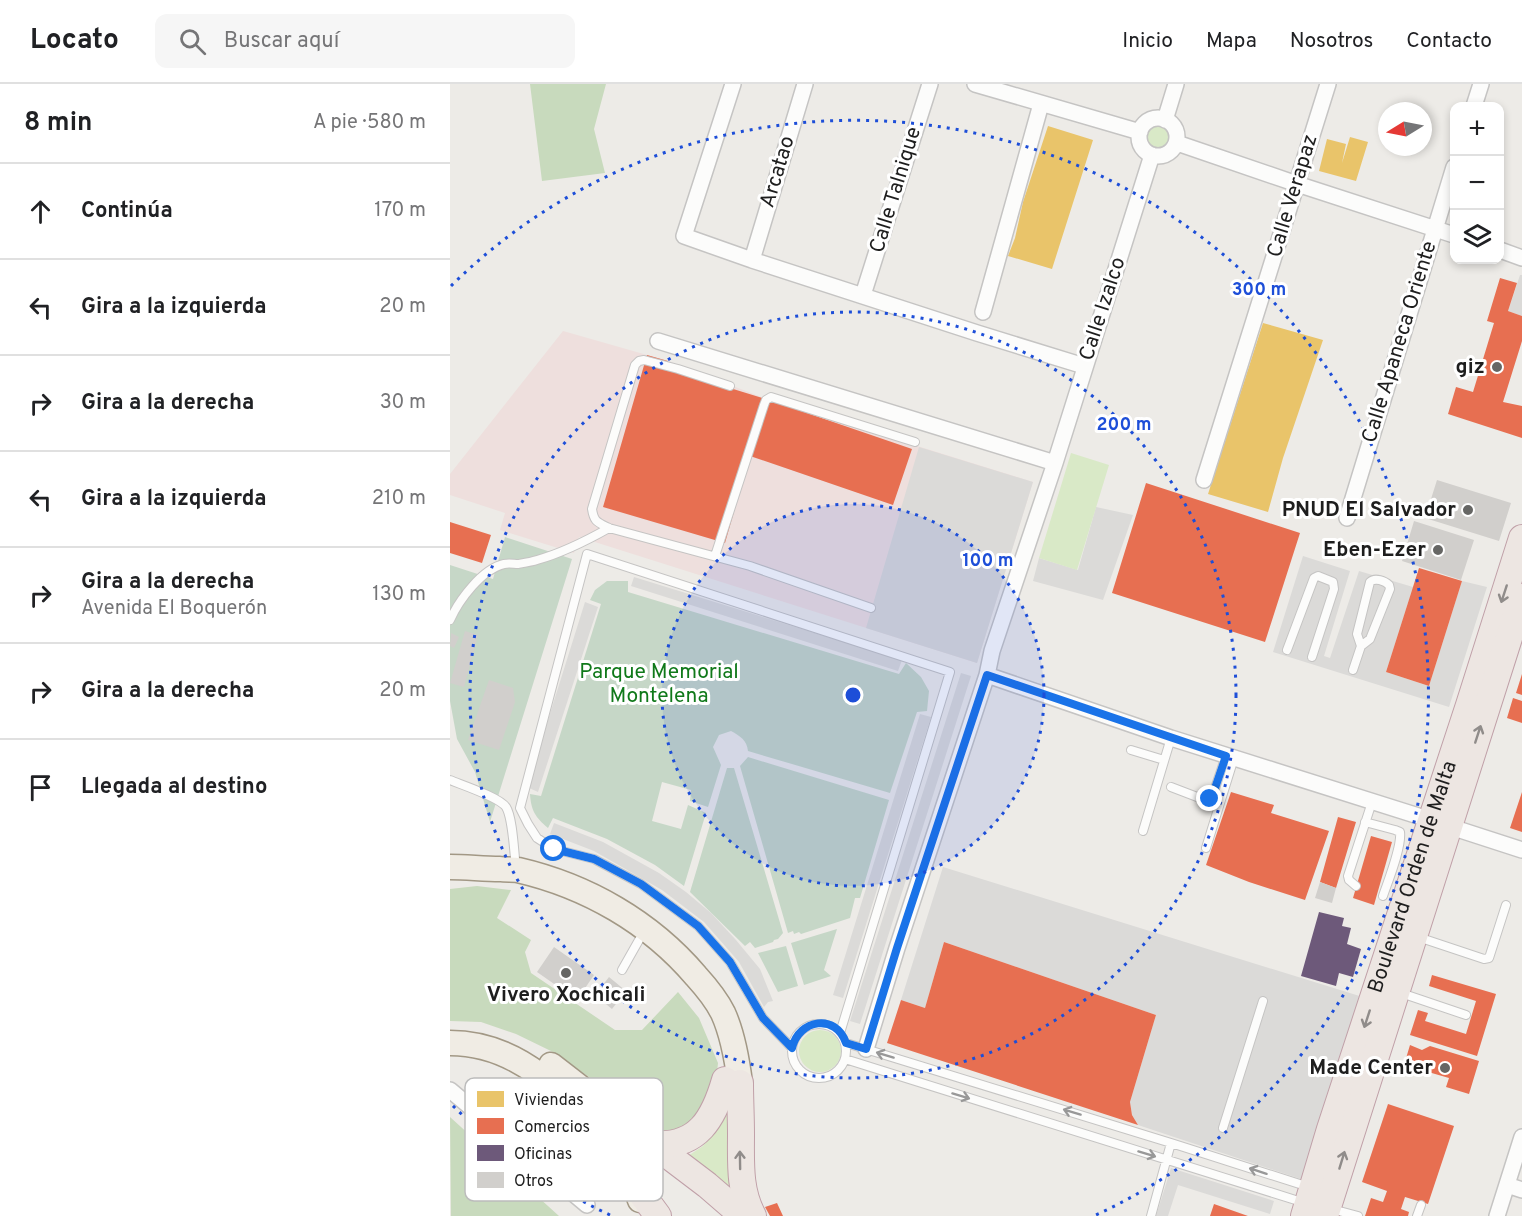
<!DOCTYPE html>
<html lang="es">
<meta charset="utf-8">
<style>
body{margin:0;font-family:Overpass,sans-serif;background:#f6f6f6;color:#202124}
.controls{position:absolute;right:18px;top:18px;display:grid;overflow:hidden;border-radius:12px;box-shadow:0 3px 9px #0003}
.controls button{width:54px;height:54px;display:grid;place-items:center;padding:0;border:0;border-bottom:2px solid #e0e0e0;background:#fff;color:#202124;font:30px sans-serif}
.compass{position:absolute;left:928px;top:18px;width:54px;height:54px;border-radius:50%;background:#fff;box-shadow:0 3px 9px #0003;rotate:260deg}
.stop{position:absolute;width:18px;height:18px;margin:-14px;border:4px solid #1a73e8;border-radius:50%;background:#fff}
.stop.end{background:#1a73e8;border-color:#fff;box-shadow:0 2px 6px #0008}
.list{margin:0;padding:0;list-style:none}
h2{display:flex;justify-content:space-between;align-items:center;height:78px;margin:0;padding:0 24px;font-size:26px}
h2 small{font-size:20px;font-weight:400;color:#757577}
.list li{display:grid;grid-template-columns:39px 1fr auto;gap:18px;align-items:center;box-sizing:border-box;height:96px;padding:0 24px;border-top:2px solid #e0e0e0}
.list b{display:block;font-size:22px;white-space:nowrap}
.list p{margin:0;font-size:20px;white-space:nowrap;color:#757577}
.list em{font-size:20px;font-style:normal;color:#757577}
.icon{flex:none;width:33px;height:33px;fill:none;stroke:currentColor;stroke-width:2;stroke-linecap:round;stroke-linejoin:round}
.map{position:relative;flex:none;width:1072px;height:1132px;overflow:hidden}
header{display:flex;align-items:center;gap:36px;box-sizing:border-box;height:84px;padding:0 30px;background:#fff;border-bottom:2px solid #e0e0e0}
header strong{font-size:28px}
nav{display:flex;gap:33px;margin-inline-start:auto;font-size:21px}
.search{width:420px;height:54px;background:#f6f6f6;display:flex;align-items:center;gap:15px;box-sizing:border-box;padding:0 21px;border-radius:12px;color:#757577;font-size:22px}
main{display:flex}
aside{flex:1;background:#fff}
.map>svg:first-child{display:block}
.commercial{fill:#eedfdd}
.religious{fill:#dbdad8}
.grass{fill:#d9e9c7}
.forest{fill:#c8dabd}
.cemetery{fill:#c6d7c7}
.homes{fill:#e9c46a}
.shops{fill:#e76f51}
.offices{fill:#6d597a}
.building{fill:#d1cfcc}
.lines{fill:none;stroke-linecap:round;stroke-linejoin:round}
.service-casing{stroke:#c5c4c3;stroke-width:10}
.minor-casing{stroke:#c5c4c3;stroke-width:18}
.primary-casing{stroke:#a29885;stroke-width:27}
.trunk-casing{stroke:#c0a0a8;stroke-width:28}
.service{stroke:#fcfcfb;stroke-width:8}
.minor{stroke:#fcfcfb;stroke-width:15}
.primary{stroke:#f0ece4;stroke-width:24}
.trunk{stroke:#ede6e2;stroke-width:26}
.oneway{stroke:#908c8a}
.oneway2{stroke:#989898}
.route{stroke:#1a73e8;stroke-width:8}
.ring{fill:none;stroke:#1d4ed8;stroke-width:3;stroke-dasharray:3 6}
.poi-dot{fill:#666664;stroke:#fff;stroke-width:2}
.labels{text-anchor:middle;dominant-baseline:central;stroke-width:6;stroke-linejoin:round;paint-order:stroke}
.street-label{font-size:21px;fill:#1e1e1e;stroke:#fff}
.poi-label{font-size:21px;font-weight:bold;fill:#1e1e1e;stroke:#fff;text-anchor:end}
.park-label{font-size:21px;fill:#10791a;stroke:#fff}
.key{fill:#fff;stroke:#bcbcbc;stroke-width:1.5}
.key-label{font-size:16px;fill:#1e1e1e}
.centre{fill:#1d4ed8;stroke:#fff;stroke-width:3}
.ring-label{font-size:18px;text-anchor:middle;font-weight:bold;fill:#1d4ed8;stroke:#fff;stroke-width:6;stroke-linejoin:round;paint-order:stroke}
</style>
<header>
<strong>Locato</strong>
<div class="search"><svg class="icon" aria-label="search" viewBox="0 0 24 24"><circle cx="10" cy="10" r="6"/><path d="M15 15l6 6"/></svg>Buscar aquí</div>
<nav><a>Inicio</a><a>Mapa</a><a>Nosotros</a><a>Contacto</a></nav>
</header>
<main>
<aside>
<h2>8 min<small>A pie · 580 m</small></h2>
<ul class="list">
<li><svg class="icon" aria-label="ahead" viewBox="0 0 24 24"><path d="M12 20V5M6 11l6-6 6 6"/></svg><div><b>Continúa</b></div><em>170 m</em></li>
<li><svg class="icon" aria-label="left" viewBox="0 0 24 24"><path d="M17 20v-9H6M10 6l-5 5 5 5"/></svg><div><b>Gira a la izquierda</b></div><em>20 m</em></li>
<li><svg class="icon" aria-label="right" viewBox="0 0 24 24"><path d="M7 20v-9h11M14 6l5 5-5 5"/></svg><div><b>Gira a la derecha</b></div><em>30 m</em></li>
<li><svg class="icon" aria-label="left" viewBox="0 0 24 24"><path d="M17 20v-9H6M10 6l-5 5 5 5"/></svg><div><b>Gira a la izquierda</b></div><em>210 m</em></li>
<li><svg class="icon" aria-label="right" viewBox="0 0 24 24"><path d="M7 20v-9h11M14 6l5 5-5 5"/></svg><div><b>Gira a la derecha</b><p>Avenida El Boquerón</p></div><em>130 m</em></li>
<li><svg class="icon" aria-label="right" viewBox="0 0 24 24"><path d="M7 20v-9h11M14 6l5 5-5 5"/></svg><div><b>Gira a la derecha</b></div><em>20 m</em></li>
<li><svg class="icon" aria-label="arrive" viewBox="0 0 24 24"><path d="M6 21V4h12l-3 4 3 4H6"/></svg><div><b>Llegada al destino</b></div></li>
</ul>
</aside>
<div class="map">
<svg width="1072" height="1132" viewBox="0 0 1072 1132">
<rect width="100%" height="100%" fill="#edebe7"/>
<path class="commercial" d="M113,247L218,277L319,316L583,398L527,579L129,453L124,469L50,446L55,429L0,411V390Z"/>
<path class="religious" d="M1070,191H1072V232L1058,227Z
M469,363L583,398L527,579L416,544Z
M646,423L683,431L653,516L583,497L589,474L628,486Z
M853,472L900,487L874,572L880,574L909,487L963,503L936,588L979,602L1012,497L1037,503L999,623L823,568Z
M184,493L452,576L448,587L181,502Z
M135,518L148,523L88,708L77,703Z
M511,589L521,592L410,940L400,937Z
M470,630L481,633L393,914L383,911Z
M104,739L153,758L209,789L236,808L261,829L286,856L310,885L323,917L318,918L314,923L289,878L254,838L212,806L144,767L100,750Z
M493,783L916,914L860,1098L688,1041L682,1031L680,1018L706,931L494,858L475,924L451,916Z
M721,1084L824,1117L820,1130L728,1101L718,1132H706Z"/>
<path class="grass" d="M694 53a14 14 0 1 1 28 0a14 14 0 1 1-28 0Z
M621,369L659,381L627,486L589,474Z
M349 967a21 21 0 1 1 42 0a21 21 0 1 1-42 0Z
M280,1025L284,1114L235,1074L253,1062Z"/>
<path class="forest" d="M80,0H156L144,45L155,89L92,97Z
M27,802L61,806L47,834L81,856L75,868L81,889L165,946H192L228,908L249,934L268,979L266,997L238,1046L215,1049L201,1041L162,1009L103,968L66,950L31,938L0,937V805Z
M0,1033L109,1132H1Z"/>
<path class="cemetery" d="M55,453L122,475L40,738L25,688L7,655L0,617V481L43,495Z
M157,497H178V508L449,590L456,579L471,593L479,607L477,627L467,628L440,709L298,667C297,656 290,652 281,647L269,651L263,663L271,681L258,723L240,717L241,706L212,698L202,737L231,745L238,721L256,729L234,802L205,781L157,755L103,734L98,744C85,733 81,726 80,710L91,712L151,520L140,516L145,506Z
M298,673L439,716L410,814H405L400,834L351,850L349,848L344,850L343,847L338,849L290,682Z
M277,684H284L333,849L328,855L324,856L323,858L305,864L300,858L295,862L240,808Z
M387,845L374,886L381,892L354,901L341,859Z
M336,862L348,902L328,908L308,869Z"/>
<path class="homes" d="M598,42L643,56L602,185L558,172L565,154L573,118Z
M900,53L918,58L906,97L869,87L877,55L896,60L892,79Z
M813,239L873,256L833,374L818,428L758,410Z"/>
<path class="shops" d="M1050,194L1067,199L1058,227L1072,232V257L1053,318L1072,322V354L998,330L1006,303L1023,308L1044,239L1037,237Z
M197,271L218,277L215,284L319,316L462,365L443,421L300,372L275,459L153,423Z
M696,399L850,449L815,558L662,509Z
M0,438L41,451L32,479L0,469Z
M969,484L1012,497L979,602L936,588Z
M1072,590V611L1066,609Z
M1063,614L1072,617V639L1057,634Z
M781,708L824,721L821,729L879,747L855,816L799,798L756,781Z
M1072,708V748L1060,744Z
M888,733L906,738L886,804L870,798Z
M921,752L942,758L924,821L903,814Z
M494,858L706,931L680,1018L682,1031L688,1041L437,959L451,916L475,924Z
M982,891L1046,910L1027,972L960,951L968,926L978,929L975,937L1016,950L1026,917L979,902Z
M960,961L972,966L980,962L1029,977L1019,1010L996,1003L999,994L954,981Z
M938,1020L1004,1042L978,1120L955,1113L951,1125L959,1128L958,1132H915L921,1114L933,1118L937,1107L912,1098Z
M327,1119L333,1132H320L315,1123Z
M764,1120L798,1132H760Z"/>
<path class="offices" d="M869,828L894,834L892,842L901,844L897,860L911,865L903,893L889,889L886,902L851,892Z"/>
<path class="building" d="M987,396L1061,419L1049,457L975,434Z
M964,437L1024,456L1011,496L952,477Z
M15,547L28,551L14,603L0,599Z
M1,549L9,553L4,564L0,562Z
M39,596L63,604L65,618L49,666L18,656Z
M870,798L886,804L882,819L865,814Z
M104,863L144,891L127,916L87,888Z
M159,893L176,907L162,925L145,911Z"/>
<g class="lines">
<defs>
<path id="service" d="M280,302L228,285L194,276L189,277L185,281L142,425C144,438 147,438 159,444L300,482L421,524
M265,472L314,321L316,316L321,313L465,358
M0,536C9,516 32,485 54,480C59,479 64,480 68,480C74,479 81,478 87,476C112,469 136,457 159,444
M837,566L864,494L868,492L883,498L884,505L862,573
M903,586L911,562L907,550L920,498C925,493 935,497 939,501L940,505L920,555L911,562
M681,666L714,676
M0,696C12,701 49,713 56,723C63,734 64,769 66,784
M721,703L755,716L760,715L762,713L776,672
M915,738L945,746L950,748C952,763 938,797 933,812
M693,747L721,654
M756,764L784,674
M906,802L899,796L898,792L922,718
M968,853L1034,875L1039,874L1056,821
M172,886L189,856
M948,908L1016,931
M342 967a27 27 0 1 1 54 0a27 27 0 1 1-54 0Z
M396,959L721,1059L859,1103
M342,964L313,934L280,878L248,842L191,800L144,775L104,765L87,754L78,740L70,724L137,470L500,588L390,949
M395,975L855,1119
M773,1044L813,917
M882,1125L908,1132
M701,1132L721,1059
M967,1132L971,1121"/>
<path id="minor" d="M283,0L234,152L302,176L527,249L634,282
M525,0L690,48
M1024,22L1031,0
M689 53a19 19 0 1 1 38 0a19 19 0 1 1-38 0Z
M715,36L726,0
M727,59L847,100L1004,151
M1050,166L1072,174
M302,176L355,0
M413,211L480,0
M533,228L591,20
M208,257L605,379
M754,396L878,0
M897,434L1004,83
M537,591L721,654L981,736
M998,742L1072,766
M416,965L447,864L537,591L542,567L605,379L702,71
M0,1006L137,1121
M1057,1101L1072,1106
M1047,1132L1072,1053"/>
<path id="primary" d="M0,783C17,783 33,785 50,785C56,786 62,785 68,786C137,802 200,838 246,892C256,903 266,915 273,929C283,951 287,975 290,999
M0,959C69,959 117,1010 156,1061C165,1073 177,1085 183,1099C186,1104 188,1110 190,1116
M101,981L203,1060"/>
<g id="trunk">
<path d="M290,999C290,1016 291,1033 291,1050C291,1079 289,1106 303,1132"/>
<path d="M203,1060L257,1101L293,1132"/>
<path d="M203,1060C248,1064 264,1034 275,996"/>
<path d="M183,1098L208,1132"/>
<path id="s1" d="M854,1132L880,1045L1019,621L1072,454"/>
<path d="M875,1132C939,925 1006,719 1072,513"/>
</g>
</defs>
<use href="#service" class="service-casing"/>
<use href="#minor" class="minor-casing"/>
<use href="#primary" class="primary-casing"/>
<use href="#trunk" class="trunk-casing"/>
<use href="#service" class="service"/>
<use href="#minor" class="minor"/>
<use href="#primary" class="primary"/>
<use href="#trunk" class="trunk"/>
</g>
<defs><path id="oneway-shaft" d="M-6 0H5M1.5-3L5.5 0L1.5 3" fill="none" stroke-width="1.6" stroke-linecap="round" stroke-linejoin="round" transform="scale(1.5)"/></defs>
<g class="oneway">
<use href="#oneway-shaft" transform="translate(1054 510) rotate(108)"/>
<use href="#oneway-shaft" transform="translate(1028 650) rotate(-72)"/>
<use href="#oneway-shaft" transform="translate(917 935) rotate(108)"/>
<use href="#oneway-shaft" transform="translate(290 1076) rotate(-91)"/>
<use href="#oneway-shaft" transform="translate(892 1076) rotate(-73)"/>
</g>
<g class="oneway2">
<use href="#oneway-shaft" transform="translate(435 971) rotate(-163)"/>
<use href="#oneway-shaft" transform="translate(511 1012) rotate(17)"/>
<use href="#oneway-shaft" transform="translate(622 1028) rotate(-163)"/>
<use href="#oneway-shaft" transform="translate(697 1070) rotate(17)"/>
<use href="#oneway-shaft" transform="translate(808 1087) rotate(-162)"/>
</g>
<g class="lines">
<path class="route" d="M104,765L144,775L191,800L248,842L280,878L313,934L342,964C349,935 386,929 396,959L416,965L447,864L537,591L776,672L762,713L760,715"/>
</g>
<circle cx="403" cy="611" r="191" fill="#1d4ed8" fill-opacity=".12"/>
<g class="ring">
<circle cx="403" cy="611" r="191"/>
<circle cx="403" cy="611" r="383"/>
<path d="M160 1131A574 574 0 0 1 1 1020M1 202A574 574 0 1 1 646 1131"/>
</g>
<g class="poi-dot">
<circle cx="1047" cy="283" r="6"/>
<circle cx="1018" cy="426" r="6"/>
<circle cx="988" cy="466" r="6"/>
<circle cx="116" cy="889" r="6"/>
<circle cx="995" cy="984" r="6"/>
</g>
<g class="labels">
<g class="street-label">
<text transform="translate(328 88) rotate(-73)">Arcatao</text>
<text transform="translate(446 106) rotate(-73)">Calle Talnique</text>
<text transform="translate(843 112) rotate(-73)">Calle Verapaz</text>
<text transform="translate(653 225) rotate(-72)">Calle Izalco</text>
<text transform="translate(950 258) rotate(-73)">Calle Apaneca Oriente</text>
<text stroke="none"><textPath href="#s1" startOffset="356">Boulevard Orden de Malta</textPath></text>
</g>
<g class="poi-label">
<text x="1035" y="283">giz</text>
<text x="1006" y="426">PNUD El Salvador</text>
<text x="976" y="466">Eben-Ezer</text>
<text x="116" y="911" text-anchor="middle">Vivero Xochicali</text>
<text x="983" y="984">Made Center</text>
</g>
<g class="park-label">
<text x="209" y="588">Parque Memorial<tspan x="209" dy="24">Montelena</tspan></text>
</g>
</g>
<rect x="15" y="994" width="198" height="123" rx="9" class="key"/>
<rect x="27" y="1007" width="27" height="16" fill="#e9c46a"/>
<rect x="27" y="1034" width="27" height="16" fill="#e76f51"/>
<rect x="27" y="1061" width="27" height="16" fill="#6d597a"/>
<rect x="27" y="1088" width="27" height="16" fill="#d1cfcc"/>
<g class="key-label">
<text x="64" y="1021">Viviendas</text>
<text x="64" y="1048">Comercios</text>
<text x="64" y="1075">Oficinas</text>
<text x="64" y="1102">Otros</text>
</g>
<circle cx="403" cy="611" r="9" class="centre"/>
<g class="ring-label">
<text x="809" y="211">300 m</text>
<text x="674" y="346">200 m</text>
<text x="538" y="482">100 m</text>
</g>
</svg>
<div class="controls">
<button>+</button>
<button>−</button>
<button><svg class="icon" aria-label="layers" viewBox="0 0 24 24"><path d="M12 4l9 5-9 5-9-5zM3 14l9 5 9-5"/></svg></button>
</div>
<svg class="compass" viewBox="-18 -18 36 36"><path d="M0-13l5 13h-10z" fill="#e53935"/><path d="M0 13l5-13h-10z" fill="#757577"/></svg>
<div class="stop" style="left:104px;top:765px"></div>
<div class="stop end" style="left:760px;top:715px"></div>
</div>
</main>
